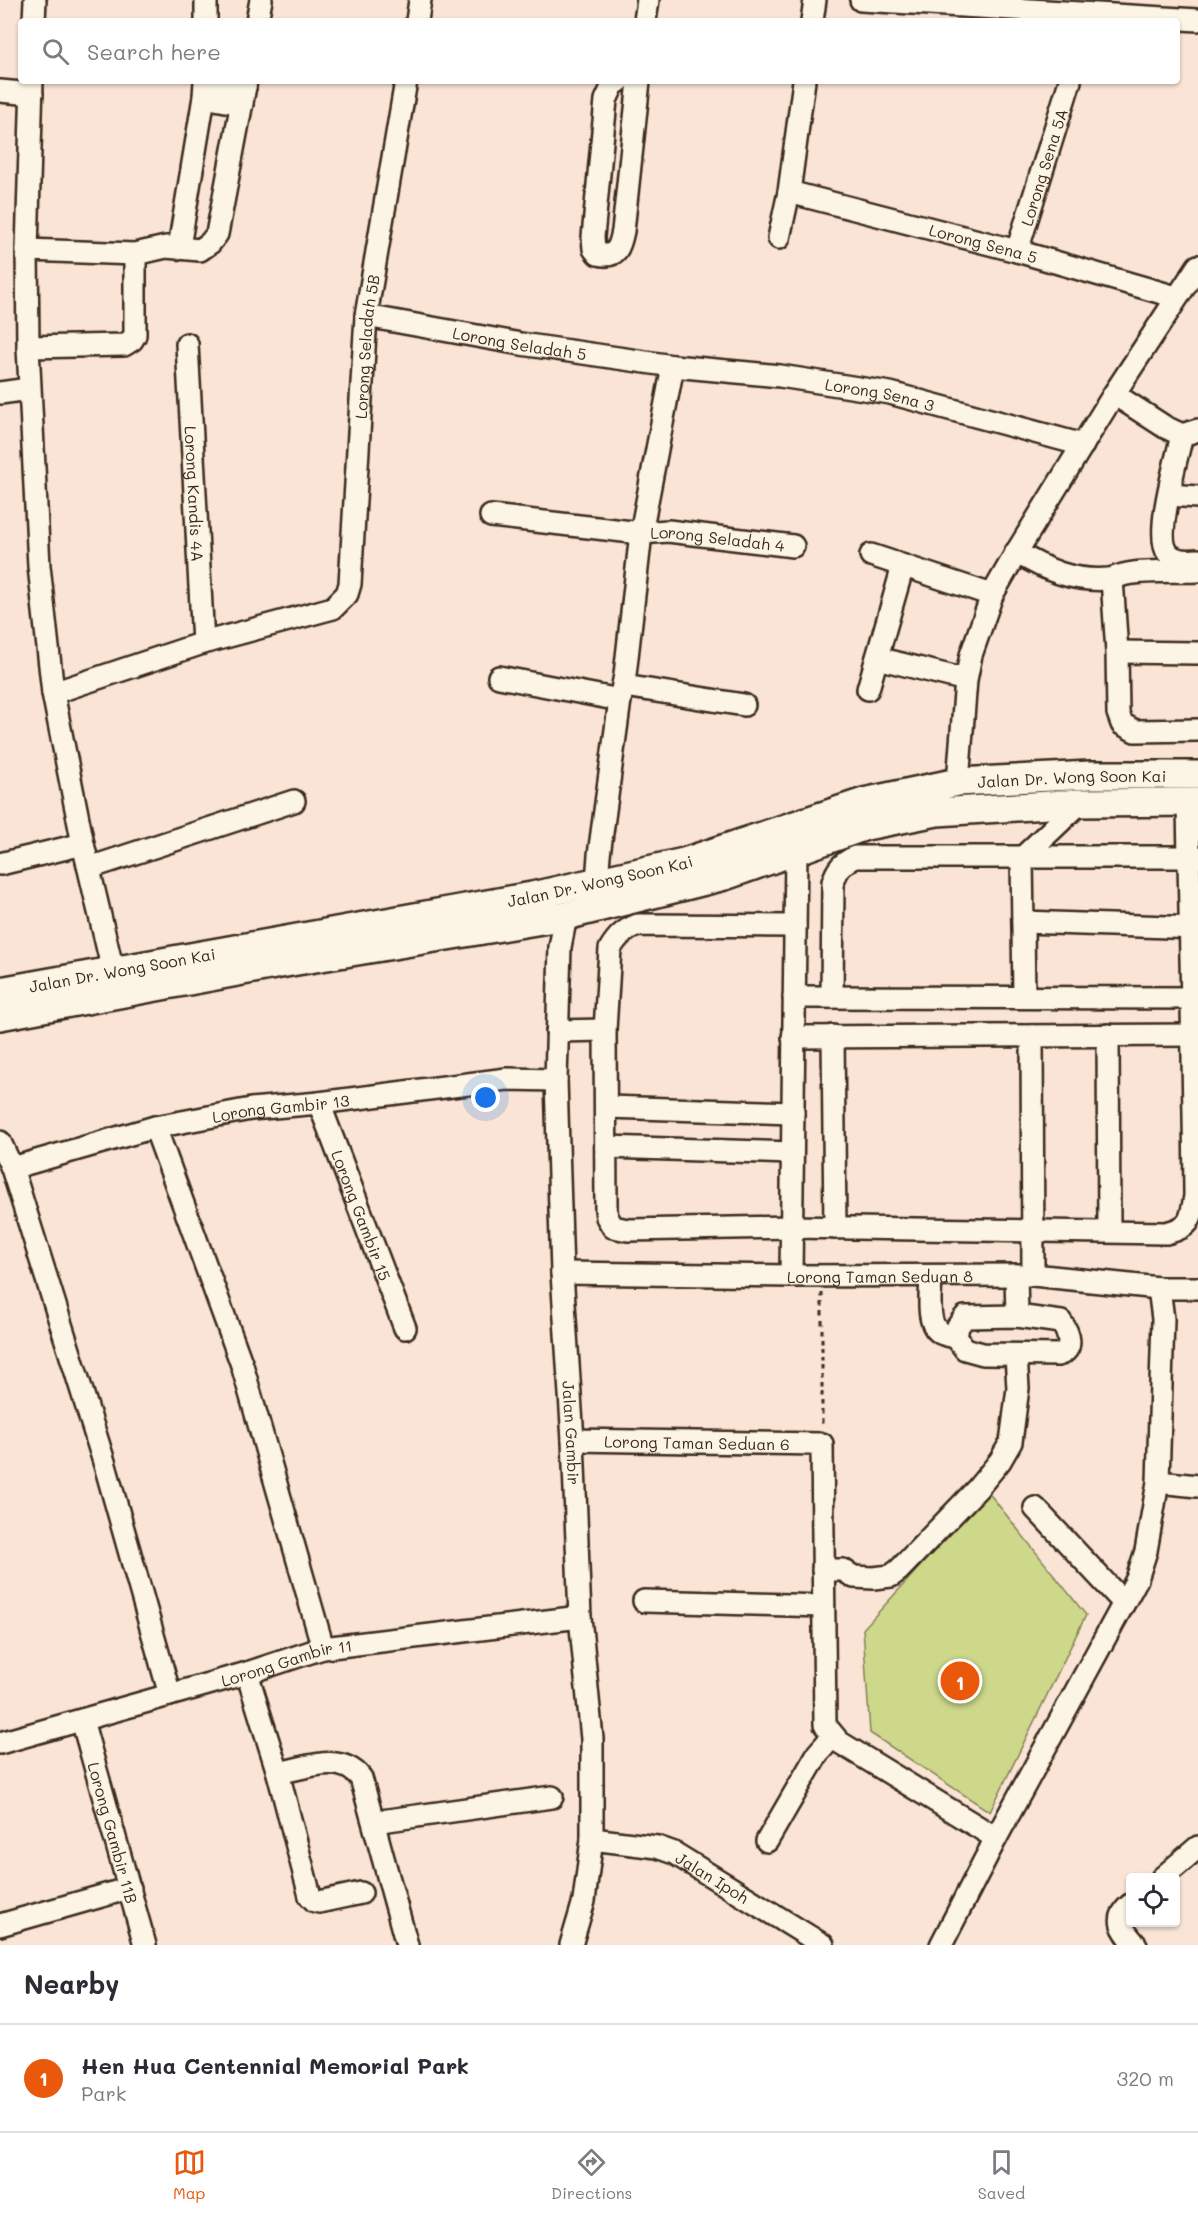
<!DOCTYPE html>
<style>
body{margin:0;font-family:Mali,sans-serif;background:#f2f2f3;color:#2b2b33}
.controls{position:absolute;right:18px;bottom:18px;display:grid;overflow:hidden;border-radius:6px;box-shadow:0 2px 4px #0004}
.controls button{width:54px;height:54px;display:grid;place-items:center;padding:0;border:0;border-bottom:2px solid #e1e1e2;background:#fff;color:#2b2b33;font:30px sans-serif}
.you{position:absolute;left:486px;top:1098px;width:21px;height:21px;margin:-15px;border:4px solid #fff;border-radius:50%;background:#1a73e8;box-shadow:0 0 0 9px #1a73e833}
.badge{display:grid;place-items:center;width:39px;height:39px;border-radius:50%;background:#ea580c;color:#fff;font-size:20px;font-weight:700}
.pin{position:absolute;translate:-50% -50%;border:3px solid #fff;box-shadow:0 2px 6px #0006}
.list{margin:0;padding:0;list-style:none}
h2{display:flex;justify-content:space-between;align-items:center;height:78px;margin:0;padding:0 24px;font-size:26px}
h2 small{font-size:20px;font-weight:400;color:#7c7c81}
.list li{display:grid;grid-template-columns:39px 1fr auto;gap:18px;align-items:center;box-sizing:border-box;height:108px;padding:0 24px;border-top:2px solid #e1e1e2}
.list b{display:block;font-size:22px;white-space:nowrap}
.list p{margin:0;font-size:20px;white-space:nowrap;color:#7c7c81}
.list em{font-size:20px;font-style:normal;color:#7c7c81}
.icon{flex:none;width:33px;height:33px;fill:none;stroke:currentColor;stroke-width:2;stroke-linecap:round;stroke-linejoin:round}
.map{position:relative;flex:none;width:1198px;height:1945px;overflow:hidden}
.search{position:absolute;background:#fff;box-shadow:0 2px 4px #0004;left:18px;right:18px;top:18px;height:66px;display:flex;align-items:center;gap:15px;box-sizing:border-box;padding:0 21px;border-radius:6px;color:#7c7c81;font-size:22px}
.sheet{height:186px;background:#fff}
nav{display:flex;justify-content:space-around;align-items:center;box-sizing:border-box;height:84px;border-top:2px solid #e1e1e2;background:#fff;font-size:16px;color:#7c7c81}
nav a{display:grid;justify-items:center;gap:3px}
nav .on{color:#ea580c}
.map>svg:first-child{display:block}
.green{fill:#cdd88b;stroke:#848154;stroke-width:1.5}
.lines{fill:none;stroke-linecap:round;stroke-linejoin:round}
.minor-casing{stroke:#3b2a1e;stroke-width:26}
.major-casing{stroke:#3b2a1e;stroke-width:32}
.path{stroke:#3b2a1e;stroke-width:3;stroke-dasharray:4.5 4.5;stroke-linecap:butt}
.minor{stroke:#fcf5e5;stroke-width:21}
.major{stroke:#fcf5e5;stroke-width:27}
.labels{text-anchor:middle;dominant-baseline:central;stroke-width:6;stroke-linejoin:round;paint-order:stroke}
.street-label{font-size:16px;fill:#3b2a1e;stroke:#fcf5e5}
</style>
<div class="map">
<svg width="1198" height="1945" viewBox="0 0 1198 1945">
<rect width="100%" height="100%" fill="#fae4d5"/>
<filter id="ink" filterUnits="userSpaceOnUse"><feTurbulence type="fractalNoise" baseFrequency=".0167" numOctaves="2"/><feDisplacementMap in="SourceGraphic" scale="12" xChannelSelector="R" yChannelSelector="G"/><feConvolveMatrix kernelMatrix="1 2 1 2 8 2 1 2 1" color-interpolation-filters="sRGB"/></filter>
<g filter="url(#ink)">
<path class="green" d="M988,1492L1086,1615L990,1812L870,1733L863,1629Z"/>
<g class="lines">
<defs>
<g id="minor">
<path d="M861,0L1198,20"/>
<path d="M34,21L35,0"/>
<path d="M206,21V0"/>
<path d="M257,21L261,0"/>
<path d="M417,21L420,0"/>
<path d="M645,21L648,0"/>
<path d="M812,21L815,0"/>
<path d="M32,81L27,250L28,347L39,566L53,693L83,844L113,971"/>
<path d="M222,81L245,87"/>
<path d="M619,81L613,85L606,100L593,237L594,249L598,254C617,259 620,246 623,231L639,81"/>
<path d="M0,91L32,94"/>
<path d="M204,97L242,104"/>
<path id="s1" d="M789,192L1017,251L1176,297"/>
<path d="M779,238L789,192L804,81"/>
<path d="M179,247L204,97L205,81"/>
<path d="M27,250L135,254L166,247L200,250L210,243L217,234L246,81"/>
<path id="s2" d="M1017,251L1070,81"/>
<path id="s3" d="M366,316L521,344L673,366L780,376L890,393L1083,445"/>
<path id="s4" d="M187,344L203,643"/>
<path d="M28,347L124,345L132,340L135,335V254"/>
<path d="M0,393L29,389"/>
<path d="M1114,394L1165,427L1182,435L1198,430"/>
<path d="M1182,435C1177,458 1154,536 1168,553C1175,562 1188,561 1198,560"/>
<path d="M1169,495L1198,497"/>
<path id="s5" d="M491,516L641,533L668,531L793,546"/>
<path d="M1016,552C1046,570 1073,582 1109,579C1115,578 1121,575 1127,574C1150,570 1175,572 1198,571"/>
<path d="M871,555L992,595"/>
<path d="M1112,579L1117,652L1118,713L1122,724L1135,731L1198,730"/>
<path d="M1117,652L1198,653"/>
<path d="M877,658L966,680"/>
<path d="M499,677L620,700"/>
<path d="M624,686L744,705"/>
<path d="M868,689L903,566"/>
<path id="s6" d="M53,693L203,643L333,608L347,594L350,584L366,316L406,81"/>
<path d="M958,782L966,680L971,655L992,595L1019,548L1114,394L1198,266"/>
<path d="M0,864L83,844"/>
<path d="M89,868L294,801"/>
<path d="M597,881L599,855L620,700L625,675L641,533L673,366"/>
<path id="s7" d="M566,916L560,947L556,1080L562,1273L573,1440L580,1617L592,1739V1839L584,1901L571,1945"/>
<path d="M1023,922L1198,928"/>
<path d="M795,926L638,925C624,930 617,937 610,949L605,1030L606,1210L607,1217L613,1227L628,1230L791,1227L1166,1233C1191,1227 1191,1220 1195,1196C1194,1065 1190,933 1188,802"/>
<path d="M794,997L1198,998"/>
<path d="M832,997L833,882C837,869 842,863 855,857H1198"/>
<path d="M1024,997L1022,858L1080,803"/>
<path d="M557,1031L605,1030"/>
<path d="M1108,1035L1109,1231"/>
<path d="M833,1036L835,1228"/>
<path d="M1032,1036L1033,1275"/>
<path d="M793,1037L1198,1035"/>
<path id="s8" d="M319,1103L405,1328"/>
<path d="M607,1107L793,1113"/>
<path d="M155,1127L242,1365L323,1648"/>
<path d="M0,1142L12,1168L105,1465L170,1695"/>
<path d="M606,1147L792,1153"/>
<path id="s9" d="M12,1168L155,1127L251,1109L319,1103L507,1079L556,1080"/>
<path id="s10" d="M562,1273L791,1276L1033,1275L1159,1288H1198"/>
<path d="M1016,1275L1017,1316"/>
<path d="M791,1276L796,851"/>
<path d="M931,1276C931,1291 925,1325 941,1333C945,1335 952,1336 956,1337"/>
<path d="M1017,1316L1061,1322C1069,1333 1075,1350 1058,1355L983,1354L965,1349L956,1337L958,1326L965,1317Z"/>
<path id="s11" d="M573,1440L822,1444L825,1725L839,1742L996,1838"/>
<path d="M1158,1482L1198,1486"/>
<path d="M1035,1508L1124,1603"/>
<path d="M823,1570H843L854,1577L873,1578L891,1576L899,1570L977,1489L1000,1461L1011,1442L1018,1388L1016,1356"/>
<path d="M644,1601L823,1606"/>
<path d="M247,1673L278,1773L310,1896L315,1901L319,1902L361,1893"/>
<path id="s12" d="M82,1720L145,1945"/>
<path id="s13" d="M0,1743L247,1673L323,1648L580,1617"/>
<path d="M278,1773C306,1768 340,1752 361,1778L407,1945"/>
<path d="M374,1822L552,1797"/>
<path id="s14" d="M592,1839L657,1847L674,1853L823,1945"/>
<path d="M767,1841L818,1753L833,1736"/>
<path d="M1162,1878L1198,1847"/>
<path d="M1130,1905C1113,1920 1124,1931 1136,1945"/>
<path d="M0,1925L130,1888"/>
<path d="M941,1945L996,1838L1137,1579L1146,1551L1158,1482L1163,1319L1159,1288"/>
</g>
<g id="major">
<path id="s15" d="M0,991L532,896L684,862L864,802L958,782L1090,775H1198"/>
<path d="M0,1016L291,962L566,916L725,876L866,826L937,812L1080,803L1198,802"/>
</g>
</defs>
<use href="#minor" class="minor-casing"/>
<use href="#major" class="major-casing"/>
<path class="path" d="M822,1293V1427"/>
<use href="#minor" class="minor"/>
<use href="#major" class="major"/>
</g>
</g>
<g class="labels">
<g class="street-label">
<text stroke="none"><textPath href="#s2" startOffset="88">Lorong Sena 5A</textPath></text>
<text stroke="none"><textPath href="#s1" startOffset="201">Lorong Sena 5</textPath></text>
<text stroke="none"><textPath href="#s3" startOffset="156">Lorong Seladah 5</textPath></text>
<text stroke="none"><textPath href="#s6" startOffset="561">Lorong Seladah 5B</textPath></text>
<text stroke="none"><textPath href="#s3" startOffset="520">Lorong Sena 3</textPath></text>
<text stroke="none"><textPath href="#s4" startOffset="150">Lorong Kandis 4A</textPath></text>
<text stroke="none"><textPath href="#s5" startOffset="228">Lorong Seladah 4</textPath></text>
<text stroke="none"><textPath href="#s15" startOffset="1096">Jalan Dr. Wong Soon Kai</textPath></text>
<text stroke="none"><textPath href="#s15" startOffset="610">Jalan Dr. Wong Soon Kai</textPath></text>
<text stroke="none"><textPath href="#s15" startOffset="124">Jalan Dr. Wong Soon Kai</textPath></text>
<text stroke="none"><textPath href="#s9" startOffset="276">Lorong Gambir 13</textPath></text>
<text stroke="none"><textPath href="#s8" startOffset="120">Lorong Gambir 15</textPath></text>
<text stroke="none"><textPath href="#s10" startOffset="318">Lorong Taman Seduan 8</textPath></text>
<text stroke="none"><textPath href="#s7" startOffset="518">Jalan Gambir</textPath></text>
<text stroke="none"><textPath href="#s11" startOffset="124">Lorong Taman Seduan 6</textPath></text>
<text stroke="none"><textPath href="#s13" startOffset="298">Lorong Gambir 11</textPath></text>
<text stroke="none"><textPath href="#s12" startOffset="117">Lorong Gambir 11B</textPath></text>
<text stroke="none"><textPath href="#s14" startOffset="129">Jalan Ipoh</textPath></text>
</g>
</g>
</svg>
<div class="controls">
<button><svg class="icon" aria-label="locate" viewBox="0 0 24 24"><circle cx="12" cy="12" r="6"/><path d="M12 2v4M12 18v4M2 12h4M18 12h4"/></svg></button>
</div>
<div class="you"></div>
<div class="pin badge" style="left:960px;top:1681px">1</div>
<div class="search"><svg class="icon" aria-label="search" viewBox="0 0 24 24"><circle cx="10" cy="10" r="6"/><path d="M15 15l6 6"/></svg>Search here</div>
</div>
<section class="sheet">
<h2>Nearby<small></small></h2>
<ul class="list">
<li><span class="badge">1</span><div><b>Hen Hua Centennial Memorial Park</b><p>Park</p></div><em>320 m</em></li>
</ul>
</section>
<nav>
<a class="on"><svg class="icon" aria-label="map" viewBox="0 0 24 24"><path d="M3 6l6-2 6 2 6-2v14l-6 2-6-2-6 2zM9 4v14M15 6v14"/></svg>Map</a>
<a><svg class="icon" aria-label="directions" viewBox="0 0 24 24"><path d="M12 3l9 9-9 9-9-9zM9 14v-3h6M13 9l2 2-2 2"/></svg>Directions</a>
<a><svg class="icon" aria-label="saved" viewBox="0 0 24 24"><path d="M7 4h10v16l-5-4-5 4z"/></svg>Saved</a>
</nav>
